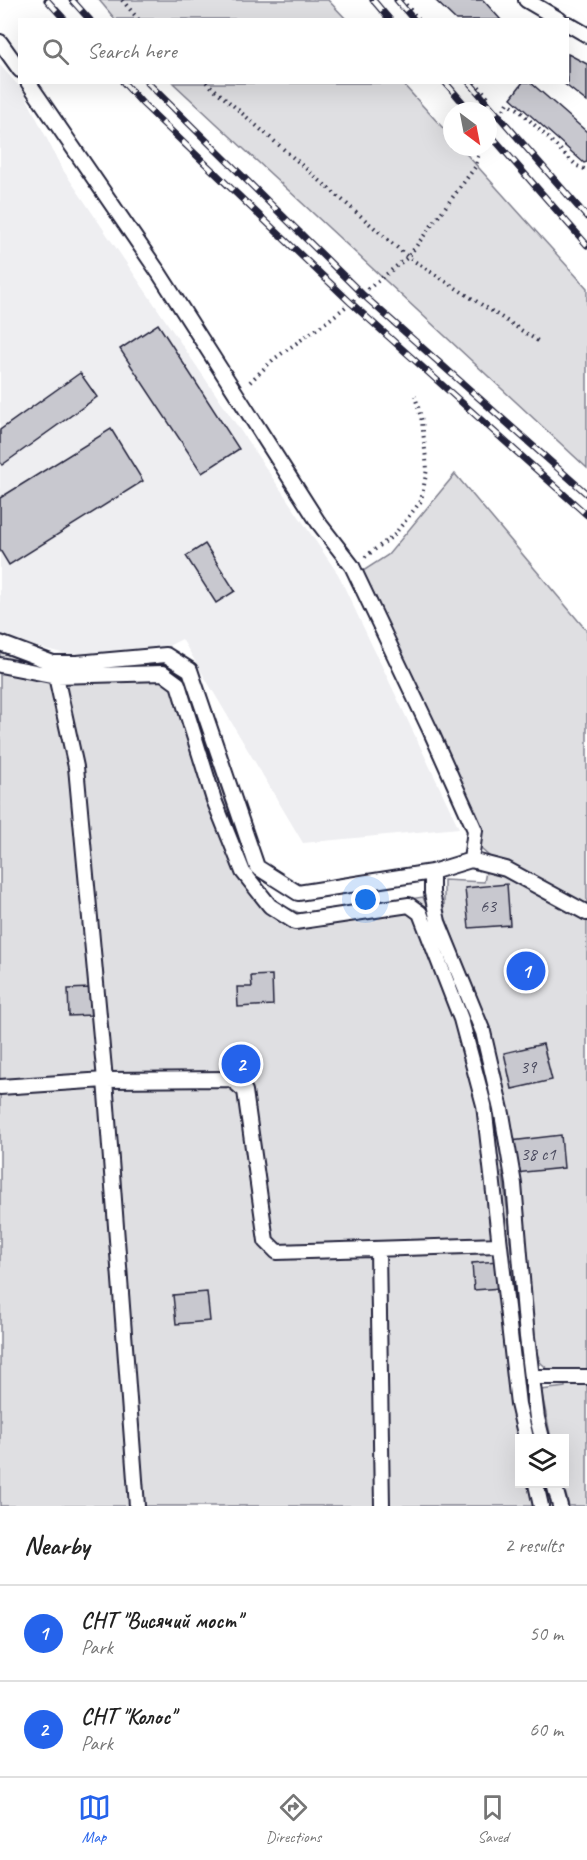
<!DOCTYPE html>
<meta charset="utf-8">
<style>
body{margin:0;font-family:Caveat,sans-serif;background:#f2f2f2;color:#222}
.controls{position:absolute;right:18px;bottom:18px;display:grid;overflow:hidden;border-radius:0px;box-shadow:0 6px 24px #0002}
.controls button{width:54px;height:54px;display:grid;place-items:center;padding:0;border:0;border-bottom:2px solid #e0e0e0;background:#fff;color:#222;font:30px sans-serif}
.compass{position:absolute;left:443px;top:102px;width:54px;height:54px;border-radius:50%;background:#fff;box-shadow:0 6px 24px #0002;rotate:148deg}
.you{position:absolute;left:366px;top:900px;width:21px;height:21px;margin:-15px;border:4px solid #fff;border-radius:50%;background:#1a73e8;box-shadow:0 0 0 9px #1a73e833}
.badge{display:grid;place-items:center;width:39px;height:39px;border-radius:50%;background:#2563eb;color:#fff;font-size:20px;font-weight:700}
.pin{position:absolute;translate:-50% -50%;border:3px solid #fff;box-shadow:0 2px 6px #0006}
.list{margin:0;padding:0;list-style:none}
h2{display:flex;justify-content:space-between;align-items:center;height:78px;margin:0;padding:0 24px;font-size:26px}
h2 small{font-size:20px;font-weight:400;color:#767676}
.list li{display:grid;grid-template-columns:39px 1fr auto;gap:18px;align-items:center;box-sizing:border-box;height:96px;padding:0 24px;border-top:2px solid #e0e0e0}
.list b{display:block;font-size:22px;white-space:nowrap}
.list p{margin:0;font-size:20px;white-space:nowrap;color:#767676}
.list em{font-size:20px;font-style:normal;color:#767676}
.icon{flex:none;width:33px;height:33px;fill:none;stroke:currentColor;stroke-width:2;stroke-linecap:round;stroke-linejoin:round}
.map{position:relative;flex:none;width:587px;height:1506px;overflow:hidden}
.search{position:absolute;background:#fff;box-shadow:0 6px 24px #0002;left:18px;right:18px;top:18px;height:66px;display:flex;align-items:center;gap:15px;box-sizing:border-box;padding:0 21px;border-radius:0px;color:#767676;font-size:22px}
.sheet{height:270px;background:#fff}
nav{display:flex;justify-content:space-around;align-items:center;box-sizing:border-box;height:84px;border-top:2px solid #e0e0e0;background:#fff;font-size:16px;color:#767676}
nav a{display:grid;justify-items:center;gap:3px}
nav .on{color:#2563eb}
.map>svg:first-child{display:block}
.built{fill:#eeeef1}
.green{fill:#dfdfe2;stroke:#80808e;stroke-width:1.5}
.building{fill:#c8c8cf;stroke:#22223b;stroke-width:1.5}
.lines{fill:none;stroke-linecap:round;stroke-linejoin:round}
.service-casing{stroke:#22223b;stroke-width:18}
.path{stroke:#22223b;stroke-width:4;stroke-dasharray:1.5 4.5;stroke-linecap:butt}
.service{stroke:#fff;stroke-width:14}
.rail-casing{stroke:#22223b;stroke-width:7}
.rail{stroke:#fff;stroke-width:4.5;stroke-dasharray:14;stroke-linecap:butt}
.labels{text-anchor:middle;dominant-baseline:central;stroke-width:4.5;stroke-linejoin:round;paint-order:stroke}
.number-label{font-size:18px;fill:#4c4c60}
</style>
<div class="map">
<svg width="587" height="1506" viewBox="0 0 587 1506">
<rect width="100%" height="100%" fill="#fff"/>
<filter id="ink" filterUnits="userSpaceOnUse"><feTurbulence type="fractalNoise" baseFrequency=".0167" numOctaves="2"/><feDisplacementMap in="SourceGraphic" scale="12" xChannelSelector="R" yChannelSelector="G"/><feConvolveMatrix kernelMatrix="1 2 1 2 8 2 1 2 1" color-interpolation-filters="sRGB"/></filter>
<g filter="url(#ink)">
<path class="built" d="M0,65L23,91L61,167L338,574L459,828L303,843L182,639L125,668L0,638Z"/>
<path class="green" d="M99,0H328L346,19H115Z
M173,83H402L452,138V147H460L587,288V468Z
M455,474L587,631V1506H569L563,1484H564V1438H551L541,1390L565,1387V1371H550L541,1363L535,1349L502,1171L508,1215L525,1403L533,1438H520V1484H544L549,1506H0V652L50,669L159,664L173,668L186,681L247,866L278,904L304,915L423,897L472,1029L492,1100L497,1131L488,1029L444,914V880L484,882L489,856L481,849L478,824L363,571L388,555Z"/>
<path class="building" d="M435,0H483L501,20H456Z
M568,54L587,64V102L562,82H568Z
M523,82H530L587,132V162L584,163L511,98Z
M158,324L239,449L202,473L120,349Z
M80,373L97,397L2,465L0,462V430Z
M111,429L143,481L9,565L0,550V498Z
M205,544L235,591L216,603L186,556Z
M507,884L510,925L469,928L465,888Z
M272,975L273,1005L238,1007L237,987H252L251,976Z
M90,988L91,1015L69,1016L68,989Z
M543,1044L552,1080L512,1089L504,1053Z
M561,1135L564,1168L515,1173L511,1141Z
M499,1261L501,1288L474,1290L472,1263Z
M207,1292L210,1321L176,1324L173,1295Z"/>
<g class="lines">
<defs>
<path id="service" d="M526,0L560,20
M568,24L587,35
M0,42L20,70
M28,82L159,273L318,522L352,566L431,732L475,830L471,860
M0,643L53,663H77L166,655L190,670L257,867L298,893L432,872L471,860L506,869L587,913
M0,665L56,676L163,673L178,684L214,800L243,872L270,906L295,922L409,905L420,913L461,1019L484,1105L518,1404L526,1438
M56,676L76,767L105,1080L137,1506
M432,872V893L438,922L483,1032L502,1114L514,1184L527,1337L537,1418L542,1438
M0,1087L105,1080L231,1079L245,1091L266,1241L277,1252L499,1245
M378,1249L382,1506
M532,1377H587
M536,1484L541,1506
M554,1484L560,1506"/>
</defs>
<use href="#service" class="service-casing"/>
<path class="path" d="M122,0L139,20
M402,0L419,20
M206,82L408,257L541,343
M475,82L490,99
M488,135L508,103L518,109L577,166L587,170
M250,382L274,359L329,320L408,257L476,166L480,147
M365,557L394,535L421,501L427,469L422,421L415,396"/>
<use href="#service" class="service"/>
<defs>
<path id="rail" d="M47,0L65,20
M72,0L90,20
M373,0L390,20
M397,0L414,20
M123,82L142,103L351,303L587,515
M147,82L362,294L587,494
M445,82L470,111
M469,82L587,217
M488,132L587,245"/>
</defs>
<use href="#rail" class="rail-casing"/>
<use href="#rail" class="rail"/>
</g>
</g>
<g class="labels">
<g class="number-label">
<text x="488" y="906">63</text>
<text x="528" y="1067">39</text>
<text x="538" y="1154">38 с1</text>
</g>
</g>
</svg>
<div class="controls">
<button><svg class="icon" aria-label="layers" viewBox="0 0 24 24"><path d="M12 4l9 5-9 5-9-5zM3 14l9 5 9-5"/></svg></button>
</div>
<svg class="compass" viewBox="-18 -18 36 36"><path d="M0-13l5 13h-10z" fill="#e53935"/><path d="M0 13l5-13h-10z" fill="#767676"/></svg>
<div class="you"></div>
<div class="pin badge" style="left:526px;top:971px">1</div>
<div class="pin badge" style="left:241px;top:1064px">2</div>
<div class="search"><svg class="icon" aria-label="search" viewBox="0 0 24 24"><circle cx="10" cy="10" r="6"/><path d="M15 15l6 6"/></svg>Search here</div>
</div>
<section class="sheet">
<h2>Nearby<small>2 results</small></h2>
<ul class="list">
<li><span class="badge">1</span><div><b>СНТ &quot;Висячий мост&quot;</b><p>Park</p></div><em>50 m</em></li>
<li><span class="badge">2</span><div><b>СНТ &quot;Колос&quot;</b><p>Park</p></div><em>60 m</em></li>
</ul>
</section>
<nav>
<a class="on"><svg class="icon" aria-label="map" viewBox="0 0 24 24"><path d="M3 6l6-2 6 2 6-2v14l-6 2-6-2-6 2zM9 4v14M15 6v14"/></svg>Map</a>
<a><svg class="icon" aria-label="directions" viewBox="0 0 24 24"><path d="M12 3l9 9-9 9-9-9zM9 14v-3h6M13 9l2 2-2 2"/></svg>Directions</a>
<a><svg class="icon" aria-label="saved" viewBox="0 0 24 24"><path d="M7 4h10v16l-5-4-5 4z"/></svg>Saved</a>
</nav>
